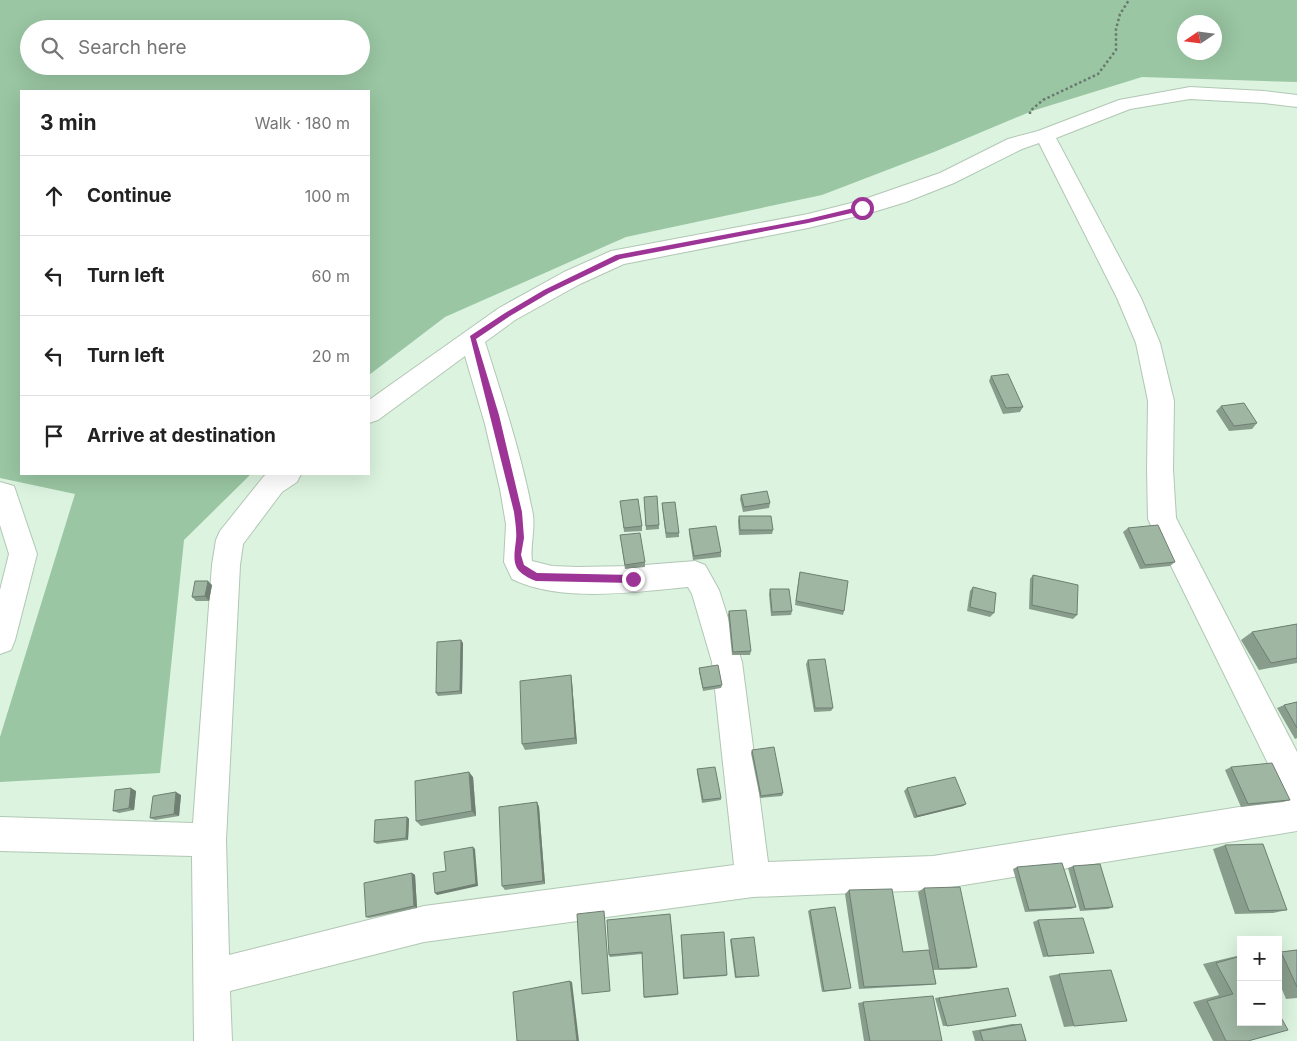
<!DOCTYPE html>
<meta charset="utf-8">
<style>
body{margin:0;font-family:Inter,sans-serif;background:#f2f2f2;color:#222}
.controls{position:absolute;right:15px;bottom:15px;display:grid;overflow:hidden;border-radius:0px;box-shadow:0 5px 20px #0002}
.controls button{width:45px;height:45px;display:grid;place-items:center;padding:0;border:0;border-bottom:1px solid #e0e0e0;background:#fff;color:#222;font:25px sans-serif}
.compass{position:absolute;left:1177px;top:15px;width:45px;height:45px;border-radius:50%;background:#fff;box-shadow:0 5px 20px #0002;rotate:257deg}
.stop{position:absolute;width:15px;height:15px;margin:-11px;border:4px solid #9d3597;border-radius:50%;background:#fff}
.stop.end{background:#9d3597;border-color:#fff;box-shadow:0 1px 5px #0008}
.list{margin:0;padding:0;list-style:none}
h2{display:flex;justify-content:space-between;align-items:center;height:65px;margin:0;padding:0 20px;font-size:21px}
h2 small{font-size:16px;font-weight:400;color:#767676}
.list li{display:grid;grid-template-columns:32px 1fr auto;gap:15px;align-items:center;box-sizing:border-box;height:80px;padding:0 20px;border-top:1px solid #e0e0e0}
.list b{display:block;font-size:19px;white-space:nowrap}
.list em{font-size:16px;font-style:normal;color:#767676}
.icon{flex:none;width:28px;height:28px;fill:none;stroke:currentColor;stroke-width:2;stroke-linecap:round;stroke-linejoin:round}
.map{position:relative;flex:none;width:1297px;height:1041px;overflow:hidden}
.search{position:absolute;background:#fff;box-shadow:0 5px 20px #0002;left:20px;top:20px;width:350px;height:55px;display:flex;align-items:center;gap:12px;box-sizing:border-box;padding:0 18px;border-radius:28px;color:#767676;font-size:19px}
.panel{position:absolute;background:#fff;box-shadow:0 5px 20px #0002;left:20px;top:90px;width:350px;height:385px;border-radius:0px}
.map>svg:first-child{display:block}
.green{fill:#9ac6a3;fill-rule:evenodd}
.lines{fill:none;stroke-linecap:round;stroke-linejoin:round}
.minor-casing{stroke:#b1c7b4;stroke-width:2}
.path{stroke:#6a796d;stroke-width:2.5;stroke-dasharray:2.5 2.5;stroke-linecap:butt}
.minor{fill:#fff;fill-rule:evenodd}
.wall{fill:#899d8c}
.shaded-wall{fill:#6f7f72}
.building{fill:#9fb6a3;stroke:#6f7f72}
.route{fill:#9d3597}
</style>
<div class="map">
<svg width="1297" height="1041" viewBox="0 0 1297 1041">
<rect width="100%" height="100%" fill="#dbf3df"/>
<path class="green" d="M0,0H1297V82L1142,77L1032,111L934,152L822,195L626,237L445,317L369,375V91H21V474H251L184,540L160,773L0,782V737L75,494L0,478ZM1184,22H1214V52H1184ZM29,29H361V66H29Z"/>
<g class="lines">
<defs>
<path id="minor" d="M1190,87L1264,91L1297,95V107L1264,103L1190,99L1130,109L1056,138L1141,298L1160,343L1174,401L1173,469L1176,518L1297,752V831L933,890L753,897L424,942L230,991L232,1041H194L192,856L0,851V817L193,823L212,565L216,540L220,531L264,476L267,474H301L297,482L282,492L243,544L240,565L226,840L229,955L424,906L734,865L712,662L692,594L688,587C634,592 561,603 512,579L504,562L506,524L500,489L485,424L465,356L378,420L369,423V400L499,308L564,272L611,251L808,214L859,201L940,173L1008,139L1038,131L1119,100ZM1039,143L1117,298L1136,343L1148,401L1147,469L1148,519L1285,798L1289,799L933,856L768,862L742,662L719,590L705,565L695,561L632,566L577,567L552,566L532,561C530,546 535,531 533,515C522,456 503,399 485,342L515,320L580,284L624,264L808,228L870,213L906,202L954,183L1022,149Z
M0,482L14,486L37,554L15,640L11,650L0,654V590L9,554L0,525Z"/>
</defs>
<use href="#minor" class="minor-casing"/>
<path class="path" d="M1030,114V111L1043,100L1098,74L1116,50V29L1120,14L1129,0"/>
<use href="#minor" class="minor"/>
</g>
<path class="wall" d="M991,376L1023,407L1020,412L1003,414L989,381Z
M1221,406L1257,423L1252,429L1229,431L1216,411Z
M741,495L770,503L769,508L743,512L740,499Z
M644,497L659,525V529L646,530Z
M662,503L679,533V537L666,538L662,507Z
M621,505L642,526V531L624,532Z
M739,516L773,530L772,534L739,535L738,521Z
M1128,528L1175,562L1170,566L1140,569L1123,532Z
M689,529L721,552V557L693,560L689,533Z
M620,535L645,562V567L625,569Z
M800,572L844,611L843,615L795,605L799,576Z
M1033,575L1077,615L1073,619L1029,609L1030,579Z
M212,585L209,601H196L192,597Z
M973,587L994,613L990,617L967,611L970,591Z
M770,589L792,611L791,615L771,616L769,594Z
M729,611L751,651L750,655H732L728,615Z
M1297,624V663L1259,670L1241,640L1252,632Z
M463,643L462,694L438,696L436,693Z
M808,660L833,708L831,711L814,712L806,664Z
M699,668L722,685L721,688L703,691L699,672Z
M571,675L572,682L577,744L525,750L522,744Z
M1297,702V738L1295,739L1277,708L1284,705Z
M752,750L783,793L782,796L760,798L751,753Z
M1231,767L1290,800L1283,802L1241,807L1225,770Z
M697,769L721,798V800L702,803L697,772Z
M473,777L476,816L421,826L416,821Z
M907,788L966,804L963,806L914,818L904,791Z
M136,791L134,810L119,813L113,811Z
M181,795L179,816L155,820L150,818Z
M537,802L539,807L545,884L505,890L502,886Z
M407,817L409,819L408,840L377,844L374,842Z
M1225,845L1287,910L1273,913L1235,914L1213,849Z
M1073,866L1113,907L1108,909L1080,911L1068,868Z
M1017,867L1076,907L1071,909L1025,912L1013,869Z
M412,873L415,875L417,908L369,918L366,917Z
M924,888L977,967L969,969L933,970L936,984L929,985L859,989L845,894L849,890L903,952L929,950L918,892Z
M810,910L849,989L822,992L808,911Z
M670,914L678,994L677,995L644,998L642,954L610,957L609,955Z
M1038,920L1094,953L1043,957L1033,922Z
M681,935L727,975L726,976L683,979Z
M731,939L759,976L735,978L730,940Z
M1297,950V998L1286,999L1278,980V952Z
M1241,955V1022L1248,1041H1213L1193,1002L1219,995L1203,964Z
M1059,974L1074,1026L1064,1027L1049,976Z
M1008,988L947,1026H943L935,998Z
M863,1002L942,1041H864L858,1003Z
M1012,1024H1021L1026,1041H975L972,1031Z"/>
<path class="shaded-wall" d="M208,581L212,585L209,601L205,596Z
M461,640L463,643L462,694L460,691Z
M571,675L572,682L577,744L575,738Z
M469,772L473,777L476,816L472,811Z
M131,788L136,791L134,810L129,808Z
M176,792L181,795L179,816L174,814Z
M537,802L539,807L545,884L543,881Z
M966,804L963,806L914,818L917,816Z
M407,817L409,819L408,840L406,838Z
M473,847L475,849L478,886L437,895L435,893Z
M412,873L415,875L417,908L414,906Z
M570,981L572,982L579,1041H577Z"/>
<path class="building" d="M1008,374L1023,407L1006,408L991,376Z
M1244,403L1257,423L1234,426L1221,406Z
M767,491L770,503L744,507L741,495Z
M657,496L659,525L646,526L644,497Z
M638,499L642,526L624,528L620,501Z
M675,502L679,533H666L662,503Z
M739,516H771L773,530H740Z
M1158,525L1175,562L1145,565L1128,528Z
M716,526L721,552L694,556L689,529Z
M640,533L645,562L625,565L620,535Z
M800,572L848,581L844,611L796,601Z
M1033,575L1078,585L1077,615L1032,605Z
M195,581H208L205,596L192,597Z
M973,587L996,593L994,613L970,607Z
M770,589H789L792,611L772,612Z
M746,610L751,651L733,652L729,611Z
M1297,624V658L1271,663L1252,632Z
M461,640L460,691L436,693L437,642Z
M825,659L833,708H815L808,660Z
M718,665L722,685L703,688L699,668Z
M571,675L575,738L522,744L520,681Z
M1297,702V728L1284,705Z
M774,747L783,793L761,796L752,750Z
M1272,763L1290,800L1248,804L1231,767Z
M715,767L721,798L703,800L697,769Z
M469,772L472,811L416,821L415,781Z
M955,777L966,804L917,816L907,788Z
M131,788L129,808L113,811L115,790Z
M176,792L174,814L150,818L153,796Z
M537,802L543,881L502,886L499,807Z
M407,817L406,838L374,842L375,820Z
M1263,844L1287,910L1249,911L1225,845Z
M473,847L476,884L435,893L433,873L446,871L444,852Z
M1062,863L1076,907L1029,910L1017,867Z
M1100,864L1113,907L1085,909L1073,866Z
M412,873L414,906L366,917L364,883Z
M960,887L977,967L939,969L924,888Z
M892,889L903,952L929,950L936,984L864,987L849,890Z
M835,907L851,988L824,991L810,910Z
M604,911L610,991L582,994L577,914Z
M670,914L678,994L644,997L642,952L609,955L607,920Z
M1083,918L1094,953L1048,956L1038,920Z
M724,932L727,975L684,978L681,935Z
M754,937L759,976L736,977L731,939Z
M1297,950V987L1281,952Z
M1241,956V1022H1278V1012L1288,1030L1248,1041H1226L1207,1001L1233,994L1216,963Z
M1111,970L1127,1021L1074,1026L1059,974Z
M570,981L577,1041H517L513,992Z
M1008,988L1016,1016L947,1026L939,998Z
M933,996L942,1041H870L863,1002Z
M1021,1024L1026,1041H983L980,1031Z"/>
<path class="route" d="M862,206H865V210L808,223L620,259L549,293L510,316L476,339L499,415L522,512L524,538L521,555L524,565L537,573L633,575L637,579L633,583L536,581C512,571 513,563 516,540C517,531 515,521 514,512L470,336L505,313L544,290L616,255L808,219Z"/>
</svg>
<div class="controls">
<button>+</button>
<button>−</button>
</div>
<svg class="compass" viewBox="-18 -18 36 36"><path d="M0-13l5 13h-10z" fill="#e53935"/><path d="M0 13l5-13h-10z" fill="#767676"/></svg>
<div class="stop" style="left:862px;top:208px"></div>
<div class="stop end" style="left:633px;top:579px"></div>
<div class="search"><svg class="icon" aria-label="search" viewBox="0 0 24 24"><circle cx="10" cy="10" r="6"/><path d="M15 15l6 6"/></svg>Search here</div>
<section class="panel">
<h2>3 min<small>Walk · 180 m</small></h2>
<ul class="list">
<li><svg class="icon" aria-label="ahead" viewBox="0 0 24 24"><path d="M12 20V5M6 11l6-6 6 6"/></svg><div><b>Continue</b></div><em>100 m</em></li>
<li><svg class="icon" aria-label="left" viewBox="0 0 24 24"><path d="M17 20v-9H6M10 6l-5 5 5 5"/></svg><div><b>Turn left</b></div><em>60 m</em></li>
<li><svg class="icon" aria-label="left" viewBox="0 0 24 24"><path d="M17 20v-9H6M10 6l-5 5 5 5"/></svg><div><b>Turn left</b></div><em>20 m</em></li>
<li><svg class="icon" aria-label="arrive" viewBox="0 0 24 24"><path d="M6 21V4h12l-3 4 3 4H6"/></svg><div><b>Arrive at destination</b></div></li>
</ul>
</section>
</div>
